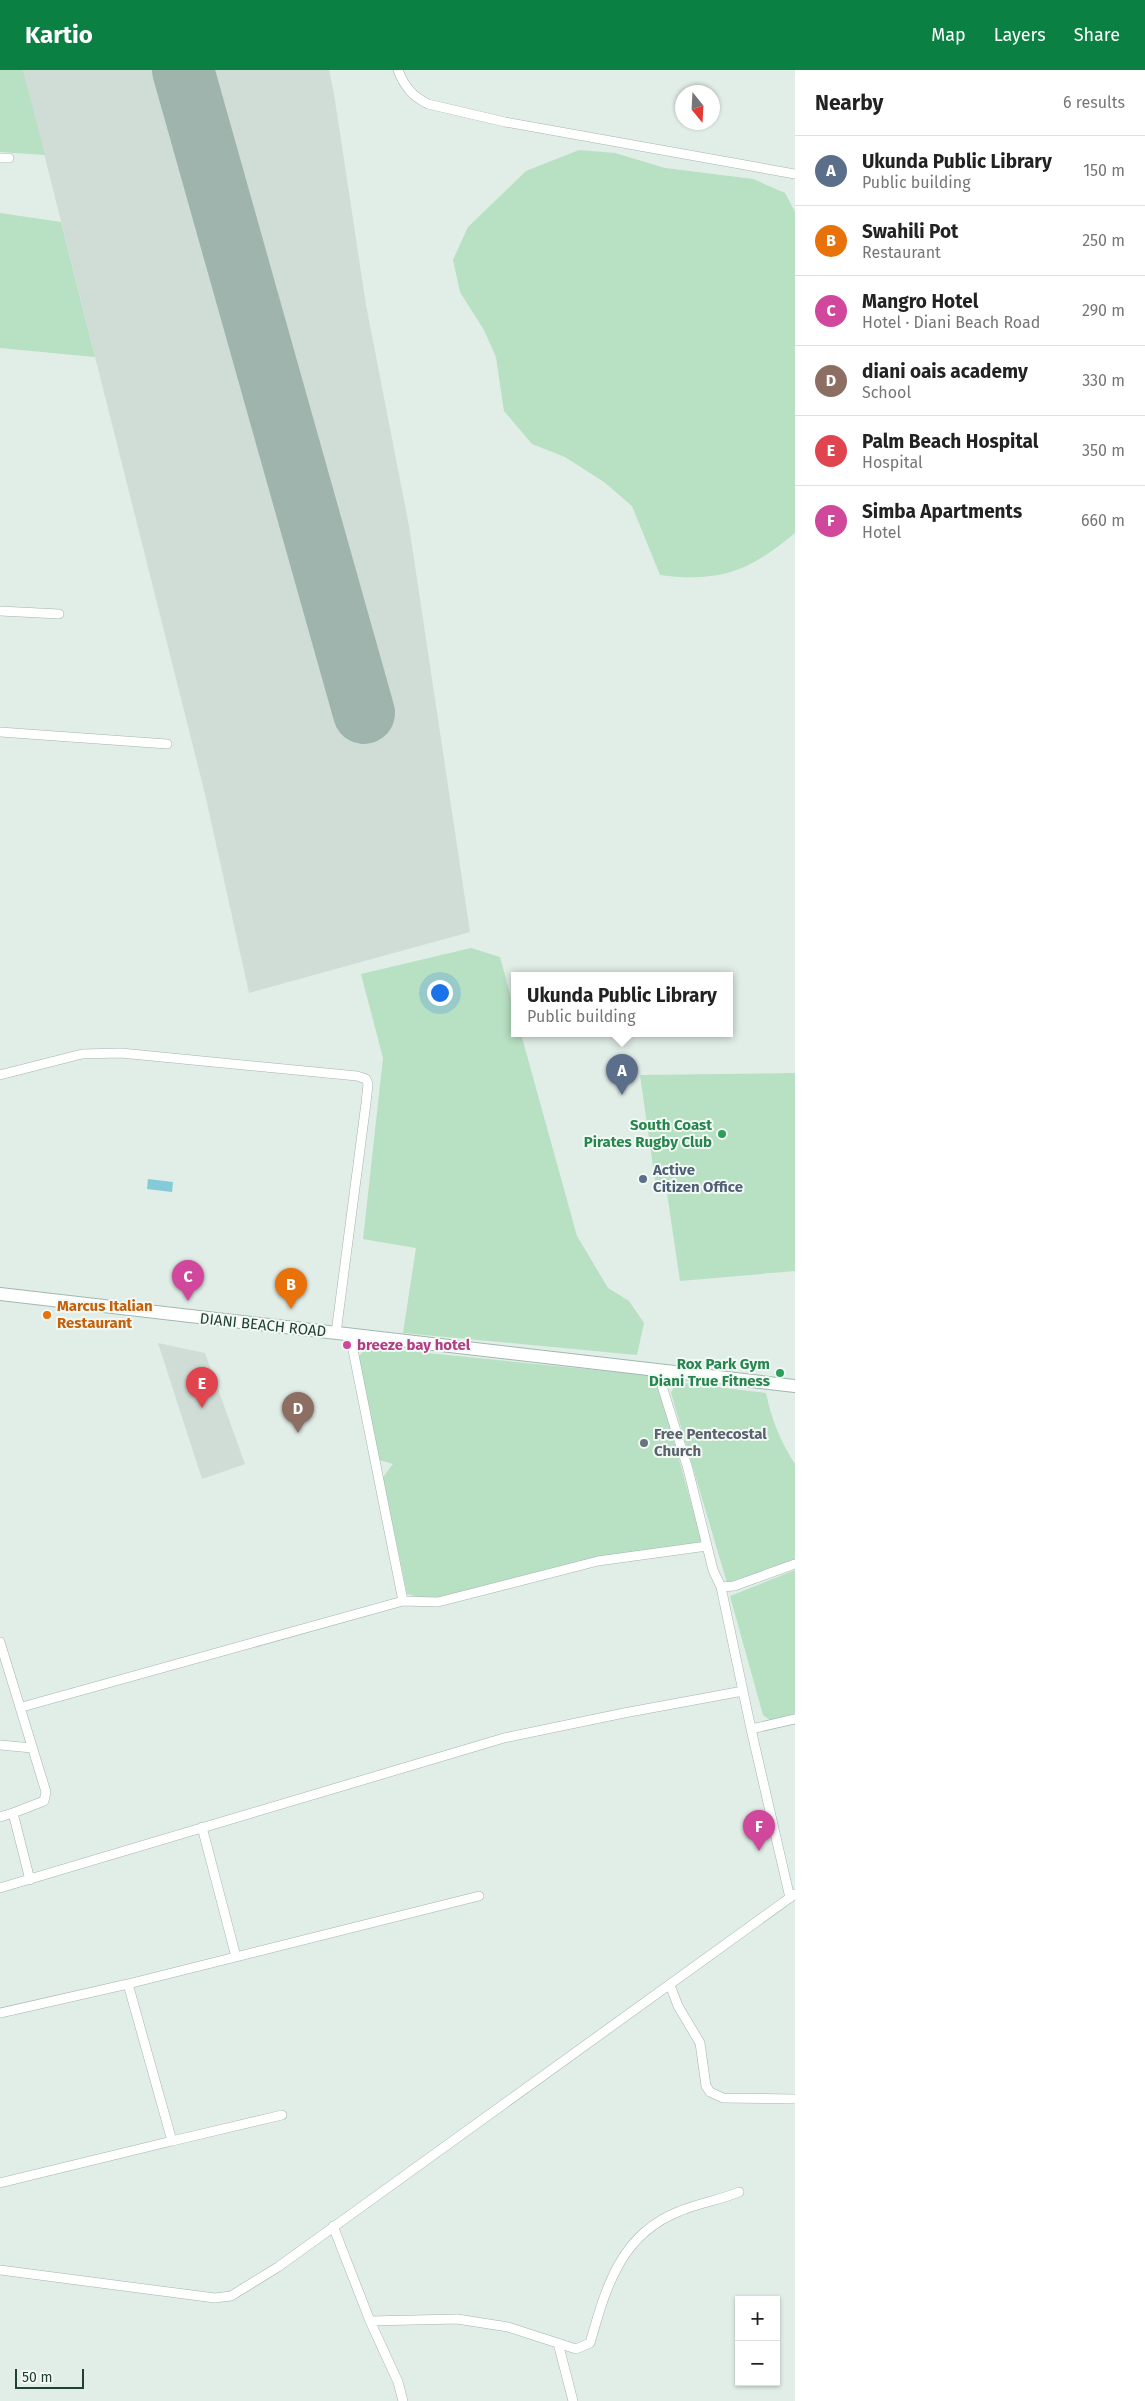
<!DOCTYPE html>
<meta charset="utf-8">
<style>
body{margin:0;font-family:"Fira Sans",sans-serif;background:#f2f2f2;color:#222}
.controls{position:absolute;right:15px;bottom:15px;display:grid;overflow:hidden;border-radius:0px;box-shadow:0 1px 4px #0004}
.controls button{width:45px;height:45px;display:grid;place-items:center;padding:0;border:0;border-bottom:1px solid #e0e0e0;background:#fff;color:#222;font:25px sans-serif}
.compass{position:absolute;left:675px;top:15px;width:45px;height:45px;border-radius:50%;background:#fff;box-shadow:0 1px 4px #0004;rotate:162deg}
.scale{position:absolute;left:15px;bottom:12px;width:69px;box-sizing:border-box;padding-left:5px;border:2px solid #203f36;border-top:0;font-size:14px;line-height:18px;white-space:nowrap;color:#203f36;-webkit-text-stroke:4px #f2f9f5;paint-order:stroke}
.you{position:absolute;left:439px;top:922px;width:18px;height:18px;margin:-12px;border:4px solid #fff;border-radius:50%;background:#1a73e8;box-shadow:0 0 0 8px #1a73e833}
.badge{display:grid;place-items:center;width:32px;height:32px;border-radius:50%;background:#0b8043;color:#fff;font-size:16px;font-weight:700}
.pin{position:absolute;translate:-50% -41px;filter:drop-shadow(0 1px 2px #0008)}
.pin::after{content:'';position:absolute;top:26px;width:18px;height:15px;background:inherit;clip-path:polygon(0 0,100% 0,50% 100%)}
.popup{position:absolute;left:511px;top:902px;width:222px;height:65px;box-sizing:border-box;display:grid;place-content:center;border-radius:0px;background:#fff;filter:drop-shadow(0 1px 4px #0005);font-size:16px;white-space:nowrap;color:#767676}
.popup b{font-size:19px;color:#222}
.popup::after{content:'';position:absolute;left:50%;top:100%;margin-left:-10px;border:10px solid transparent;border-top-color:#fff}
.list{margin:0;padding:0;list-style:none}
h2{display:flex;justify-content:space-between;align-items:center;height:65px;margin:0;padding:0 20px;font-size:21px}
h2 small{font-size:16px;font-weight:400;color:#767676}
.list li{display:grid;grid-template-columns:32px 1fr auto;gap:15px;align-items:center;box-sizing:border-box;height:70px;padding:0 20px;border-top:1px solid #e0e0e0}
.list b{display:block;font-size:19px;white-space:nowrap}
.list p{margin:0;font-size:16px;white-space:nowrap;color:#767676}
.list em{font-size:16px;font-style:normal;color:#767676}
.map{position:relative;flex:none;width:795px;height:2331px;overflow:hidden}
header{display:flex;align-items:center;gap:30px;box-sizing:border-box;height:70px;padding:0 25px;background:#0b8043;color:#fff}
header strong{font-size:24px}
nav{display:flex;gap:28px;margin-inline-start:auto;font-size:18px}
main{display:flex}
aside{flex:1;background:#fff}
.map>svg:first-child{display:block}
.built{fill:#cfddd6}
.green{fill:#b8e0c2}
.water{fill:#84cad7}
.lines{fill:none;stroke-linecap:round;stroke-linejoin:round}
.runway{stroke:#9eb4ac;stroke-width:62}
.minor-casing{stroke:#a3b5ae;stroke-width:10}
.secondary-casing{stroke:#9eb9b0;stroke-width:14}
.minor{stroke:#fff;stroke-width:9}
.secondary{stroke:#fff;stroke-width:12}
.leisure-dot{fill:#2e9e5b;stroke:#f2f9f5;stroke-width:2}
.service-dot{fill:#5c6f8a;stroke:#f2f9f5;stroke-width:2}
.food-dot{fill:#e8710a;stroke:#f2f9f5;stroke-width:2}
.hotel-dot{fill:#d1479c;stroke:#f2f9f5;stroke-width:2}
.worship-dot{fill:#6b7280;stroke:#f2f9f5;stroke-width:2}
.labels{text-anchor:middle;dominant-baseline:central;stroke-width:4;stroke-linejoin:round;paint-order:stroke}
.leisure-label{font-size:15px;font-weight:bold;fill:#27864d;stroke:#f2f9f5;text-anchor:end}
.service-label{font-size:15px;font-weight:bold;fill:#4e5e75;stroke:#f2f9f5;text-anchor:start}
.food-label{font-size:15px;font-weight:bold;fill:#c56008;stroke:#f2f9f5;text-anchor:start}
.street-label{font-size:15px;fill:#203f36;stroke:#f2f9f5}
.hotel-label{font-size:15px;font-weight:bold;fill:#b23c85;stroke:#f2f9f5;text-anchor:start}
.worship-label{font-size:15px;font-weight:bold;fill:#5b616d;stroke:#f2f9f5;text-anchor:start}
</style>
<header>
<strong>Kartio</strong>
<nav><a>Map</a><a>Layers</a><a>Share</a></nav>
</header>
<main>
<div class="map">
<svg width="795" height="2331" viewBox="0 0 795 2331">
<rect width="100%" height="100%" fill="#e1ede7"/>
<path class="built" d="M23,0H329L334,24L366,235L409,456L470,862L249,923L205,724Z
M158,1273L205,1283L245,1394L202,1409Z"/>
<path class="green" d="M0,0H23L45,85L0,82Z
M579,80L615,83L665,98L753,109L785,123L795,142V463C750,501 719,513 660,505L632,436L604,412L565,387L532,374L504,341L496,287L484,260L460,222L453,190L468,157L526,101Z
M0,143L61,152L95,287L0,278Z
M471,878L500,887L514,939V964H521L577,1166L608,1218L629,1231L644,1253L637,1285L403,1263L416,1178L363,1169L383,988L361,904Z
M795,1003V1201L680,1211L667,1123L657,1124L640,1005Z
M367,1277L656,1306L702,1473L435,1531L407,1524L383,1407L393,1394L379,1390L358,1287Z
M676,1312L766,1323C771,1348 781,1373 795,1394V1489L727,1513L671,1323Z
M795,1500V1644L770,1650L763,1645L730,1526Z"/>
<path class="water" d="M148,1109L173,1112L172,1122L147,1119Z"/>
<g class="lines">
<path class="runway" d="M183,0L364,643"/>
<defs>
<path id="minor" d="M398,0C404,16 412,26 428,34L505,52L795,104
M0,88H9
M0,541L59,544
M0,662L167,674
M0,1005L82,984L121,983L357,1006L366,1009L368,1014L366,1033L336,1263
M350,1265L403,1531L438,1532L598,1491L707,1476
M657,1300L688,1399L713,1500L721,1517L751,1659L795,1649
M721,1517L734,1516L795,1494
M0,1572L46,1722L44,1731L13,1743L30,1810
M22,1637L403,1531
M751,1659L790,1828
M0,1675L32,1678
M0,1747L13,1743
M202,1757L236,1887
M0,1818L504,1668L624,1643L743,1621
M670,1915L678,1936L700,1973L706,2016L710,2022L723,2028L795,2029
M0,1943L128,1914L479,1826
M172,2071L282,2045
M0,2113L172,2071L128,1914
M333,2156L370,2251L398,2312L403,2331
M0,2200L215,2228L231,2226L278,2197L795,1824
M370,2251L457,2249L508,2257L576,2279L590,2273C606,2218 620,2164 680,2141C699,2133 720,2130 739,2122
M558,2273L573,2331"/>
<path id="secondary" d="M0,1224L795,1316"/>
</defs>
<use href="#minor" class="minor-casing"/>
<use href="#secondary" class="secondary-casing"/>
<use href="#minor" class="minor"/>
<use href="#secondary" class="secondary"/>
</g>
<g class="leisure-dot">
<circle cx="722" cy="1064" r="5"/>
<circle cx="780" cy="1303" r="5"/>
</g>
<circle class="service-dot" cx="643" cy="1109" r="5"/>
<circle class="food-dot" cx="47" cy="1245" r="5"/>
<circle class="hotel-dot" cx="347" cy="1275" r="5"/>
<circle class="worship-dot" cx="644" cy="1373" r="5"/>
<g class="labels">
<g class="leisure-label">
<text x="712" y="1055">South Coast<tspan x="712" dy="17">Pirates Rugby Club</tspan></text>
<text x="770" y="1294">Rox Park Gym<tspan x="770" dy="17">Diani True Fitness</tspan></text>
</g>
<g class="service-label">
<text x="653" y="1100">Active<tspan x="653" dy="17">Citizen Office</tspan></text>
</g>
<g class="food-label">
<text x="57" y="1236">Marcus Italian<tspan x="57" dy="17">Restaurant</tspan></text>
</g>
<g class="street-label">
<text transform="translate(263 1255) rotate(6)">DIANI BEACH ROAD</text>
</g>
<g class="hotel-label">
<text x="357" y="1275">breeze bay hotel</text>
</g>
<g class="worship-label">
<text x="654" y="1364">Free Pentecostal<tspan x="654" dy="17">Church</tspan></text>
</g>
</g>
</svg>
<div class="controls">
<button>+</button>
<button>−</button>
</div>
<svg class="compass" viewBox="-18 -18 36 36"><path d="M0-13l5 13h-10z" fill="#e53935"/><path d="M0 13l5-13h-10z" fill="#767676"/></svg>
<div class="scale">50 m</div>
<div class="you"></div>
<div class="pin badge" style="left:622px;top:1025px;background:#5c6f8a">A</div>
<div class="popup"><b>Ukunda Public Library</b>Public building</div>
<div class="pin badge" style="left:291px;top:1239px;background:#e8710a">B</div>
<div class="pin badge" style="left:188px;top:1231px;background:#d1479c">C</div>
<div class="pin badge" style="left:298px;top:1363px;background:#8d6e63">D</div>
<div class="pin badge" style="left:202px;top:1338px;background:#e0444e">E</div>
<div class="pin badge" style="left:759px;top:1781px;background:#d1479c">F</div>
</div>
<aside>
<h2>Nearby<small>6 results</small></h2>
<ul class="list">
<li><span class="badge" style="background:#5c6f8a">A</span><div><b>Ukunda Public Library</b><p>Public building</p></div><em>150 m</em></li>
<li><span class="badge" style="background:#e8710a">B</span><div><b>Swahili Pot</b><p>Restaurant</p></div><em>250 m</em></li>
<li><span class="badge" style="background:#d1479c">C</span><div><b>Mangro Hotel</b><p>Hotel · Diani Beach Road</p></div><em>290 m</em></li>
<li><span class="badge" style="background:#8d6e63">D</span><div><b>diani oais academy</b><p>School</p></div><em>330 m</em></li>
<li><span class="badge" style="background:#e0444e">E</span><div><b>Palm Beach Hospital</b><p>Hospital</p></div><em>350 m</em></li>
<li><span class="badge" style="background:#d1479c">F</span><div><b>Simba Apartments</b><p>Hotel</p></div><em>660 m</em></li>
</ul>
</aside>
</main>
